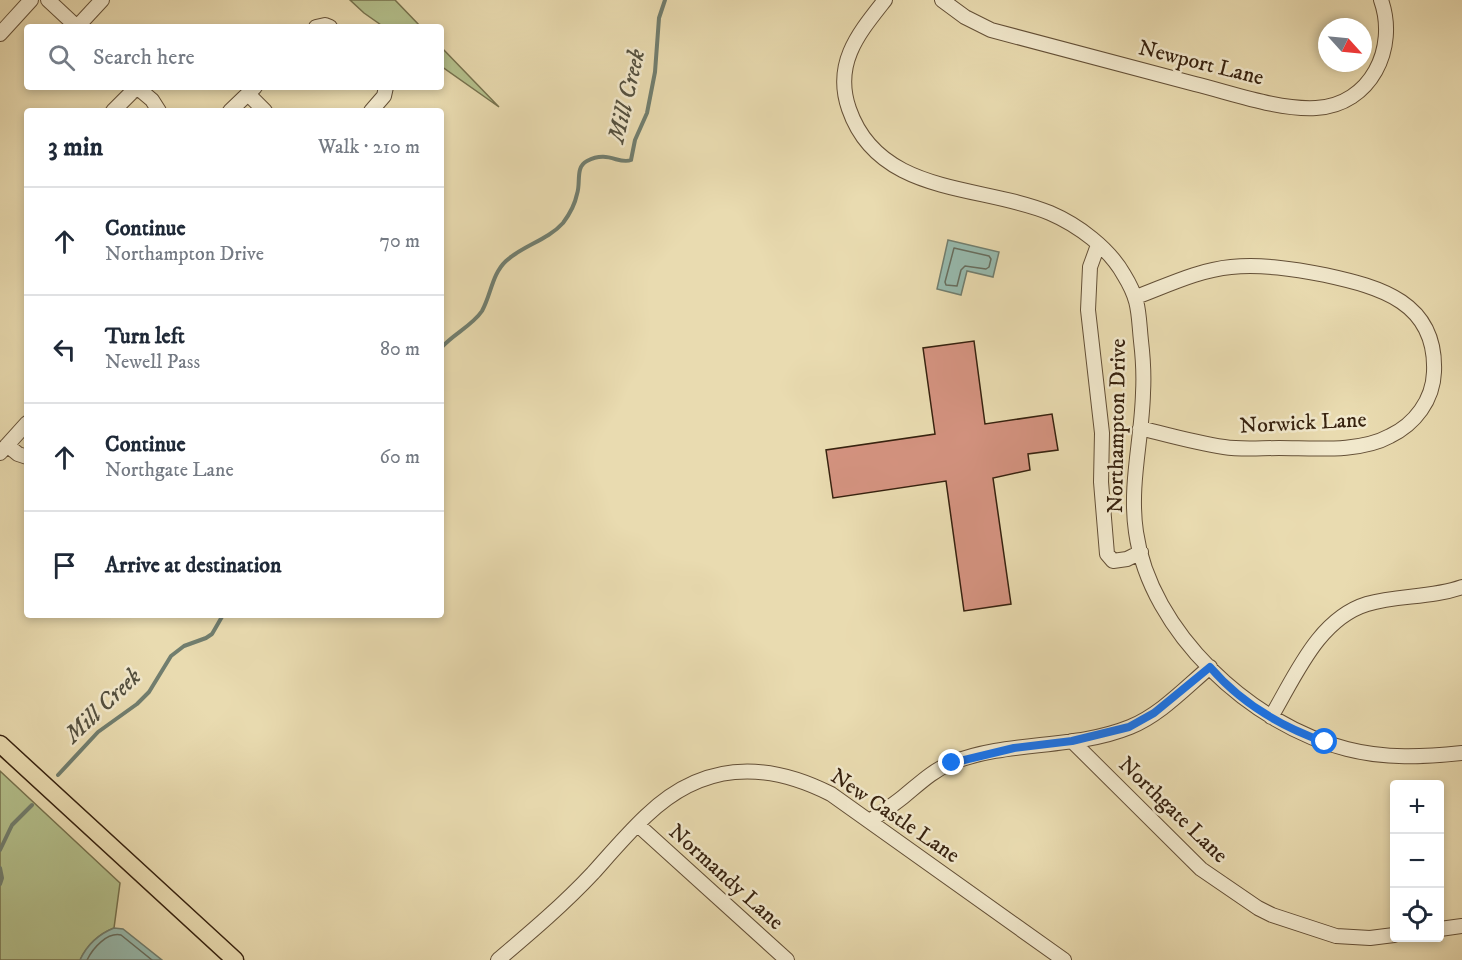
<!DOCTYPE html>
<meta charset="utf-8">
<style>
body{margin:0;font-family:"IM FELL DW Pica",serif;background:#f2f2f3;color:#1f2937}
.controls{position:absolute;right:18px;bottom:18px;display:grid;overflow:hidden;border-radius:6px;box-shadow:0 3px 9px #0003}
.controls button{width:54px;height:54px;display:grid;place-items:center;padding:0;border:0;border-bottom:2px solid #e0e1e3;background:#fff;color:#1f2937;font:30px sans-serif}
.compass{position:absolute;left:1318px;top:18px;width:54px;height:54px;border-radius:50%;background:#fff;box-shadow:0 3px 9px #0003;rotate:117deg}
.stop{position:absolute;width:18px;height:18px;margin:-14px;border:4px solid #1a73e8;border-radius:50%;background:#fff}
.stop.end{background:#1a73e8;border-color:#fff;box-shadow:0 2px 6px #0008}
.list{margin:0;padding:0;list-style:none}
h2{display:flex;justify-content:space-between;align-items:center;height:78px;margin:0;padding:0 24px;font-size:26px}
h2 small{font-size:20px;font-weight:400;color:#747a83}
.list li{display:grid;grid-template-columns:39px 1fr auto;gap:18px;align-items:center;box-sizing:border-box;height:108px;padding:0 24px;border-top:2px solid #e0e1e3}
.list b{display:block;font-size:22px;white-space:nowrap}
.list p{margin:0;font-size:20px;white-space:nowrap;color:#747a83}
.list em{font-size:20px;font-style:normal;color:#747a83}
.icon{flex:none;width:33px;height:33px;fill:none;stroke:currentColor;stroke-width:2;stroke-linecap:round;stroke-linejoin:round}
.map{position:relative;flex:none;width:1462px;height:960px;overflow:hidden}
.search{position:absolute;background:#fff;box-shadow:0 3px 9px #0003;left:24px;top:24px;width:420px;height:66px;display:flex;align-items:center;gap:15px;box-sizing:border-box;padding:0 21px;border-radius:6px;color:#747a83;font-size:22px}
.panel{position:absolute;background:#fff;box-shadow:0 3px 9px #0003;left:24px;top:108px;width:420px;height:510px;border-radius:6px}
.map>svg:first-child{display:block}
.green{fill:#b4c18d;stroke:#76724e;stroke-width:1.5}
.water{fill:#97bbaf;stroke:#717e6f;stroke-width:1.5}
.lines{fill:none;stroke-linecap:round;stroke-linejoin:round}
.shore{stroke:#676e5f;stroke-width:1.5}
.stream{stroke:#717e6f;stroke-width:4}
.building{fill:#d49380;stroke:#37220f;stroke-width:1.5}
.minor-casing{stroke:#645037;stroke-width:16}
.major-casing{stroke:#37220f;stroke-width:19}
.minor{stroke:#f1e8cc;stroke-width:14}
.major{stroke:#e9dbb0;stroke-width:16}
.route{stroke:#1a73e8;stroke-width:8}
.labels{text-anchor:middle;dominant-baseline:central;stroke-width:5;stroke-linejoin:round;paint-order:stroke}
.street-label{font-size:22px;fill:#37220f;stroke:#f1e8cc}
.water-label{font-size:24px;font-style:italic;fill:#54503f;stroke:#f1e8cc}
</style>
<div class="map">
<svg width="1462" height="960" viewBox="0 0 1462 960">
<rect width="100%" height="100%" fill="#e9dbb0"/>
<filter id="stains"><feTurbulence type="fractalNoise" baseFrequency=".00333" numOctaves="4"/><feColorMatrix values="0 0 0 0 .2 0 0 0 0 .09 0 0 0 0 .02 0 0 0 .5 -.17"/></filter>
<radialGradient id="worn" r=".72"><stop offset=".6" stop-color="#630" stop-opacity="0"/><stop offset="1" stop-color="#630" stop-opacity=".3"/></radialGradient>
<path class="green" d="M350,0H395L421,27H384L364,13Z
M441,47L499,107L441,66Z
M0,771L120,883L114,928C99,934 87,945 80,960H0Z"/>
<path class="water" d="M948,240L999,252L993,277L967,271L961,295L937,289Z
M114,928L123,929L162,960H80C87,945 99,934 114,928Z"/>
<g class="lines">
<path class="shore" d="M954,248L989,256L991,259L989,267L986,269L965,266L961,270L957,286L946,285L945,282Z
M87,960C93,948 107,932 121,935L152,960"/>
<path class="stream" d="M441,348C453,334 472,326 482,311C491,295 492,274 506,261C522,246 548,240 563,223C569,215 575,204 577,194C581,183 575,167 587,161C608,150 619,165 631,160L635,140L647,113L655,72L659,18L665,0
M58,775L98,732L137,704L149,692L171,656L184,646L206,638L212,634L223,615
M0,850L12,825L32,805
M0,868L2,878L0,884"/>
</g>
<path class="building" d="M974,341L985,424L1052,414L1058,450L1028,454L1030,470L993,478L1011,604L964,611L946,481L833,498L826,450L935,434L923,348Z"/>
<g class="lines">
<defs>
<path id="minor" d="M48,0L77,27
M885,0C859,33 833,63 849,109C879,196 980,184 1050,213C1078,225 1109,248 1124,275C1140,301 1138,312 1141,341C1143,358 1144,376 1143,393C1142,439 1129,485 1136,532C1150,632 1252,726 1347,749C1386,759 1423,757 1462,753
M942,0L965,17L991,30C1059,48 1127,66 1195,84C1232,93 1278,110 1316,108C1371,105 1398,48 1381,0
M77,27L102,0
M316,27L325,25L330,27
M0,34L31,0
M248,94L265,111
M113,111L133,91L139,89L152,100L159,111
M230,111L255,87
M371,111L384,96L386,87
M1098,245L1090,267L1088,310L1102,433L1101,482L1107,554L1113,561L1127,559L1141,552
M1136,297C1166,286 1198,270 1231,267C1262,264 1294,269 1325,275C1380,287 1437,302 1434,372C1433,400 1415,424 1390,436C1359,453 1313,448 1279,448C1260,448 1242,450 1224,447C1196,443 1168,435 1140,428
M7,445L18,454L27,457
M0,453L27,423
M1271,717C1295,677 1318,619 1367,604C1398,595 1431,598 1462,587
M1072,741L1201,869L1258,908L1272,915L1336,936L1370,938L1394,935
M870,821C881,813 893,805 903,797C919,784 932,771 951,763C1008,740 1073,750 1130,727C1160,715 1185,688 1210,667
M638,825L787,960
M1440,929L1462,926
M498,960C531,932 563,905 593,873C610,854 627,834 646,816C702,762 764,760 831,794L1064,960"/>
<path id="major" d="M0,744L235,960"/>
</defs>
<use href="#minor" class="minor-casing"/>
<use href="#major" class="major-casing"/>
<use href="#minor" class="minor"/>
<use href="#major" class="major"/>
</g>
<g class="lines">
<path class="route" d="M952,763L1014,748L1072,741L1129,727L1154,713L1210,667C1240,702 1282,727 1325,742"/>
</g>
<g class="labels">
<g class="street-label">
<text transform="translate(1201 63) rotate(14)">Newport Lane</text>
<text transform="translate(1303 423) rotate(-3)">Norwick Lane</text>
<text transform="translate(1117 426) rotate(-89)">Northampton Drive</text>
<text transform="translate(1173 810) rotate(44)">Northgate Lane</text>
<text transform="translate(895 816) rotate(34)">New Castle Lane</text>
<text transform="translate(726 877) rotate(42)">Normandy Lane</text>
</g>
<g class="water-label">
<text transform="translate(627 96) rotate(-77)">Mill Creek</text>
<text transform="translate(103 706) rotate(-44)">Mill Creek</text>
</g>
</g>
<rect width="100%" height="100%" filter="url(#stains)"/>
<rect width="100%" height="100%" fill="url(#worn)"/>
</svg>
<div class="controls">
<button>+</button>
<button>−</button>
<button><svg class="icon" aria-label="locate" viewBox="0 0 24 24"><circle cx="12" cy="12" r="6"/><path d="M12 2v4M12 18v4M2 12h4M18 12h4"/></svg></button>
</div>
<svg class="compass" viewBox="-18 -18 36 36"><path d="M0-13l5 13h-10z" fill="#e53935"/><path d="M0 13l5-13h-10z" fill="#747a83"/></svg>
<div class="stop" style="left:1325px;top:742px"></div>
<div class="stop end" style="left:952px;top:763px"></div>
<div class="search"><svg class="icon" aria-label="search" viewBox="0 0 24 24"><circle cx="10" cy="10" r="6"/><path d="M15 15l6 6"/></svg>Search here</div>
<section class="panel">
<h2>3 min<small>Walk · 210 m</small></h2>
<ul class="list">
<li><svg class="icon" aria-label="ahead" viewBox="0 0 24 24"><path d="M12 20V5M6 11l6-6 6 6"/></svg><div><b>Continue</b><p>Northampton Drive</p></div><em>70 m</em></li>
<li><svg class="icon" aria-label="left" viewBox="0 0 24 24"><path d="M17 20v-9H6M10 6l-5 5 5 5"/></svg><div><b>Turn left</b><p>Newell Pass</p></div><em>80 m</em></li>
<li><svg class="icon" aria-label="ahead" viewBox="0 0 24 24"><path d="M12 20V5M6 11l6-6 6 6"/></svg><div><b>Continue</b><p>Northgate Lane</p></div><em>60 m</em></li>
<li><svg class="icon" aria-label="arrive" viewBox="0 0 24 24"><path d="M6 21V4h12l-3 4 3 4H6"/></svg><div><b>Arrive at destination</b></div></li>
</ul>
</section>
</div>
